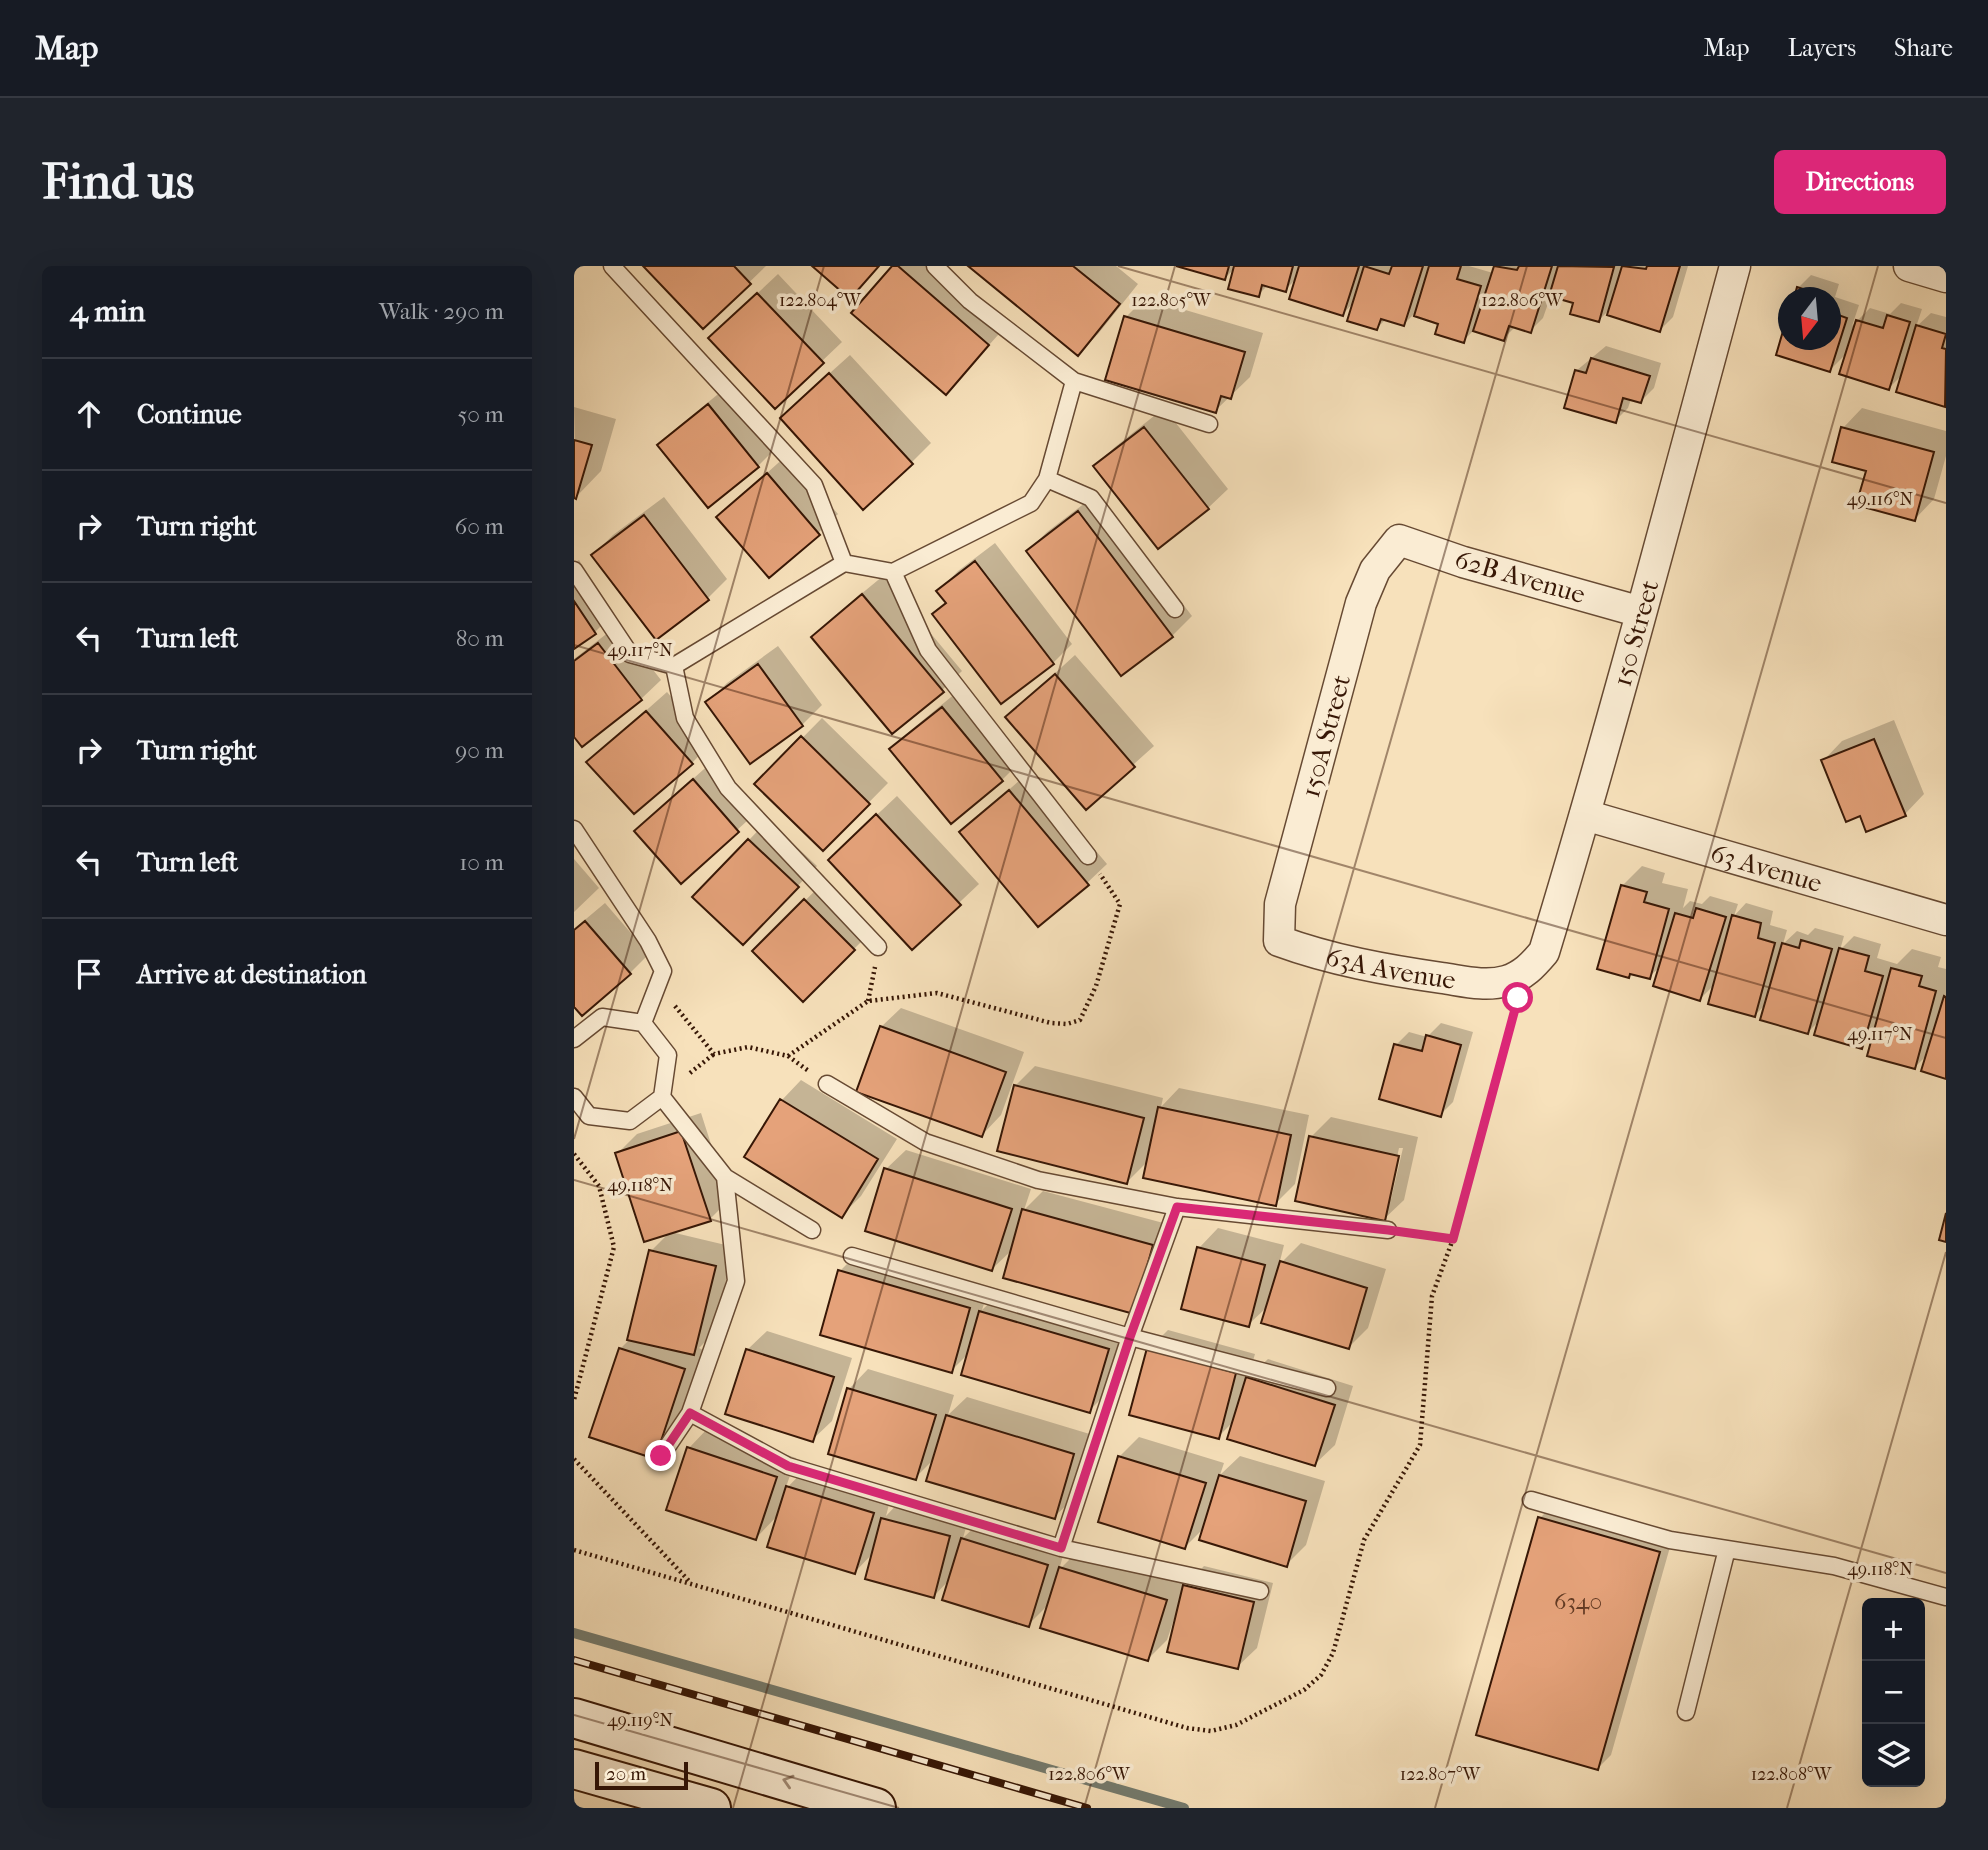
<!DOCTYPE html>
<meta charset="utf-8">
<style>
body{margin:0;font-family:"IM FELL French Canon",serif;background:#20242c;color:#f1f3f6}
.controls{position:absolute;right:21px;bottom:21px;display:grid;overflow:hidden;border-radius:10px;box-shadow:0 7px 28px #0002}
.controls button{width:63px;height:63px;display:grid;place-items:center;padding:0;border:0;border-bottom:2px solid #363941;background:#171b24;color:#f1f3f6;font:35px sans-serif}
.compass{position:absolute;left:1204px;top:21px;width:63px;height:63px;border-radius:50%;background:#171b24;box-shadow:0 7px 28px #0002;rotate:196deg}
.scale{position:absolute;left:21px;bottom:18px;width:93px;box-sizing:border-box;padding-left:7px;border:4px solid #371706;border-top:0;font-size:19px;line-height:24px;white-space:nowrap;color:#371706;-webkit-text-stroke:5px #faecd3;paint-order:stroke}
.stop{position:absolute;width:21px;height:21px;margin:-16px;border:5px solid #db2777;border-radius:50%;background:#fff}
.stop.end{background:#db2777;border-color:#fff;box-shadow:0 2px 7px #0008}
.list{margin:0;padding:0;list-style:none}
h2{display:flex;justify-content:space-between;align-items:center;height:91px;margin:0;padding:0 28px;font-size:30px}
h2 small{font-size:23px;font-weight:400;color:#9ea1a6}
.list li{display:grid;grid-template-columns:46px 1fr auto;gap:21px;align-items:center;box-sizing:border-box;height:112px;padding:0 28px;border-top:2px solid #363941}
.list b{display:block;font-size:26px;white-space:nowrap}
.list em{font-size:23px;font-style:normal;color:#9ea1a6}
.icon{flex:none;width:38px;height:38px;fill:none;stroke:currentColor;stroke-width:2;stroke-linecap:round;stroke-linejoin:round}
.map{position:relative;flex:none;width:1372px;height:1542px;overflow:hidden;border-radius:10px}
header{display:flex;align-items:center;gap:42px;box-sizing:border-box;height:98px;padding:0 35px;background:#171b24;border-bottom:2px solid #363941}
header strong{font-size:33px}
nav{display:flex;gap:38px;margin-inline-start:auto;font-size:24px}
.intro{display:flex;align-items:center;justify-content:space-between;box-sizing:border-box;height:168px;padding:0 42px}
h1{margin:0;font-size:49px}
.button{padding:18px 32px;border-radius:10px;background:#db2777;color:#fff;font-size:24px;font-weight:700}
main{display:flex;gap:42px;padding:0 42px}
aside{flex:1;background:#171b24;border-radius:10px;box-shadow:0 7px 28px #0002}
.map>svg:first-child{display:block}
.shadow{fill:#0003;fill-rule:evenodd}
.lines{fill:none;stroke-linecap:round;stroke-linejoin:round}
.stream{stroke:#747b6e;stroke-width:10}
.building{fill:#e5a27a;stroke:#371706;stroke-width:2}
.lane-casing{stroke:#674a33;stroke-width:19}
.street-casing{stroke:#674a33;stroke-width:33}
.secondary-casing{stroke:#371706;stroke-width:42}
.path{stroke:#371706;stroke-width:4.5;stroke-dasharray:2 3.5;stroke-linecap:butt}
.lane{stroke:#faecd3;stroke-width:16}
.street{stroke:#faecd3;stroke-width:30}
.secondary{stroke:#faecd3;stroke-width:38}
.rail-casing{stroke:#371706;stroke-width:8}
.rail{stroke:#faecd3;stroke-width:5;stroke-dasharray:16;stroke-linecap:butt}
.oneway{stroke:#a28c77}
.route{stroke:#db2777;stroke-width:9}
.ticks{fill:none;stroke:#371706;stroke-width:2;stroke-opacity:0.45}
.labels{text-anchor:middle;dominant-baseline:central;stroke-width:7;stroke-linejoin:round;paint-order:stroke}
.number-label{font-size:23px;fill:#623a23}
.street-label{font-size:26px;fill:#371706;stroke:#faecd3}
.ticks-label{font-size:18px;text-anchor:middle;fill:#371706;stroke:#faecd3;stroke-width:7;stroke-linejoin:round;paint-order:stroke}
</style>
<header>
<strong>Map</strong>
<nav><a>Map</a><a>Layers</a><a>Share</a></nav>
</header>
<div class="intro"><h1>Find us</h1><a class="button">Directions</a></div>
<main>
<aside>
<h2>4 min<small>Walk · 290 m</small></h2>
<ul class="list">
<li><svg class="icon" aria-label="ahead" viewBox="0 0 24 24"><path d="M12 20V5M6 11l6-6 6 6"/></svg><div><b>Continue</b></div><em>50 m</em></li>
<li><svg class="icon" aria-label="right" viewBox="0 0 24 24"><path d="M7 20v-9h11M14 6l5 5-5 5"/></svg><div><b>Turn right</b></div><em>60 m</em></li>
<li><svg class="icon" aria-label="left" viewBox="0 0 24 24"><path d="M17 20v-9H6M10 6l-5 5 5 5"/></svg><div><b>Turn left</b></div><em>80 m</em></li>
<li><svg class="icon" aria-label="right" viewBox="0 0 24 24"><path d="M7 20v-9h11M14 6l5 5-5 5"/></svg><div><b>Turn right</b></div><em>90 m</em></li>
<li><svg class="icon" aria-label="left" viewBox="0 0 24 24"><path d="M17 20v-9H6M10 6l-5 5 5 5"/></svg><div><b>Turn left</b></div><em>10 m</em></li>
<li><svg class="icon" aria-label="arrive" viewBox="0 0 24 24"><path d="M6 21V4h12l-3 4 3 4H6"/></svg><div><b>Arrive at destination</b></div></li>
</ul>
</aside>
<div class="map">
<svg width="1372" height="1542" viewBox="0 0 1372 1542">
<rect width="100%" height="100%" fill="#f7e1bb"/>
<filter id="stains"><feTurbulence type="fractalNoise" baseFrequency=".00286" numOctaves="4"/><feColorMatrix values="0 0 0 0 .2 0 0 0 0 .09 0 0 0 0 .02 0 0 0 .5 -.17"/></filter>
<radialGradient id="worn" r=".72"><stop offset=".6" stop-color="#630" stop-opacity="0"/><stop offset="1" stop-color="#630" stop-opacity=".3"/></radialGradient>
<path class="shadow" d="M71,0H192L129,61Z
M320,0H366L433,59L372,127Z
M396,0H542L564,18L524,68L504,88Z
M608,0H895L919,7L922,0H1114L1099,51L1086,64L1036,43L1025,54L1001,36L977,29L969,52L956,65L942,60L929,73L900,64L889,75L867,57L844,44L830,58L812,53L803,62L780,36L769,48L723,12L711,24L694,19L684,29L662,1L651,12Z
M204,8L268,76L201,140L156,53Z
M1237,9L1265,18L1261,31L1285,39L1278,60L1296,42L1316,48L1327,37L1348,43L1342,61L1357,47L1372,51V138L1330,107L1315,122L1274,86L1256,104L1204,87L1214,53V74H1256V32H1221L1224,22Z
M571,32L689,67L676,111L641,145L552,51Z
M1032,80L1087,97L1080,122L1067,135L1057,133L1054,142L1041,155L1002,105Z
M276,89L357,177L337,197L227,133Z
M154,120L203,181L184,200L85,179L105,160Z
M0,141L42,153L27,205L2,231Z
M590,142L654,223L634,242L521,200L541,181Z
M1288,142L1372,165V190L1360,233L1341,253L1294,204L1269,162Z
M213,189L264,248L244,267L144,251Z
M524,227L618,350L598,370L548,408L454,285L473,266Z
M90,231L153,313L134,332L82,372L19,289L39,269Z
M421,277L498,378L479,397L360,348L373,336L365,325L384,305Z
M5,294L40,347L21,366L0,381V297Z
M309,310L388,405L368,424L239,371L258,352Z
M44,359L87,414L67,433L0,468V393Z
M204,380L248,439L228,459L177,496L133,437L153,417Z
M501,389L580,480L512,541L433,451Z
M388,422L447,495L428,514L318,483L337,464Z
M93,426L137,477L118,497L14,496Z
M248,452L314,517L249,583L183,518Z
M1320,454L1350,528L1331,548H1287L1249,495L1268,475Z
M139,495L184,545L107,615L82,546Z
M455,506L533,598L513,617L387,566Z
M323,530L405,618L338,681L276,574Z
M194,554L243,600L188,657L175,574Z
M0,593L25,622L0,646Z
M1068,600L1091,607L1088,617L1114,623L1109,642L1116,635L1128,638L1136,630L1164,638L1160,650L1172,637L1199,645L1196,659L1213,664L1209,678L1223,665L1234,669L1241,662L1270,670L1266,684L1280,670L1307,678L1303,692L1323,698L1338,683L1367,691L1364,701L1372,703V811L1354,788L1341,801L1301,767L1287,781L1247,753L1234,766L1193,737L1181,749L1141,718L1126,733L1087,700L1075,711L1048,620Z
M251,615L299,664L229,734L180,685Z
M31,637L75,688L56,707L0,738V663Z
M327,742L450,786L427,849L408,869L307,761Z
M867,757L899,766L879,836L866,849L822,779L835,766L853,771Z
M461,800L589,832L587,841L605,822L735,849L721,918L701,938L575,894L553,916L442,819Z
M227,814L323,873L287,930L268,949L173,890L208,834Z
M127,847L155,934L136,953L97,966L160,981L139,1068L125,1082L129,1084L100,1171L81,1191L46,1083L55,1074L77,985L96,966L43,888L63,868Z
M757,851L844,871L830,934L810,953L737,871ZM825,882H829L817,933H814Z
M332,884L457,923L450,944L469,925L597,959L579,1026L440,982L418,1003L312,903Z
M644,962L710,979L705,999L727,977L812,1003L794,1062L774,1082L694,1040L674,1059L625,982Z
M286,985L415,1022L408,1044L426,1027L553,1064L535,1125L515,1145L395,1087L377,1105L266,1005Z
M594,1064L681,1088L674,1112L694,1093L779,1120L761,1179L741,1198L661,1154L644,1171L575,1083Z
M193,1065L278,1092L258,1155L238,1174L173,1084Z
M294,1103L380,1129L374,1149L393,1131L519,1169L500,1232L480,1251L360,1193L341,1212L275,1123Z
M134,1162L222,1192L211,1224L233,1201L318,1227L312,1250L328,1233L395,1251L389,1272L408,1254L492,1279L485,1304L507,1282L612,1315L610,1321L630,1300L699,1317L683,1382L663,1401L601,1350L593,1374L574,1393L476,1337L454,1359L376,1313L360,1330L299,1287L281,1306L205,1248L182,1272L115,1182Z
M565,1171L650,1197L646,1209L666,1190L751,1215L732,1279L712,1299L631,1261L611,1281L545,1191Z
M979,1239L1098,1274L1037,1489L1024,1502L966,1252Z"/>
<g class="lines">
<path class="stream" d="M0,1367L610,1542"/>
</g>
<path class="building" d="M69,0H160L177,18L129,63Z
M238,0H305L276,33Z
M318,0H324L415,79L372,129L277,47Z
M394,0H499L546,38L504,90Z
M602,0H655L651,14Z
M660,0H719L712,26L688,19L685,31L654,23Z
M725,0H785L769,50L715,33Z
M790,0L815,8L818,0H849L830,60L807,53L803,64L773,55Z
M855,0H887L883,13L907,20L890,77L861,68L864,58L840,50Z
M920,0L943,4L945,0H978L957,67L935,60L930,75L899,65Z
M984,0L1040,1L1025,56L996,48L999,37L975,30Z
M1048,0L1072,3L1073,0H1106L1086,66L1033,49Z
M1223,21L1253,31V32H1220Z
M183,27L250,97L201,143L134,72Z
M1256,46L1273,52L1256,106L1202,89L1214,48V74H1256Z
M1313,49L1336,56L1315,124L1265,108L1282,54L1309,62Z
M550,50L671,86L657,133L647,130L642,147L531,114Z
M1342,59L1372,68L1368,82L1372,83L1371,141L1322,126Z
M1017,92L1076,110L1067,137L1049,132L1042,157L990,142L1001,104L1012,107Z
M255,107L339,198L289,244L206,152Z
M134,138L185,201L134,242L83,179Z
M570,161L635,243L584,283L519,200Z
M1267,161L1360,186L1341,255L1282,239L1292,205L1258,196Z
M0,174L18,179L2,233L0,232Z
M193,207L246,269L195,312L142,251Z
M504,245L599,371L547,410L452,285Z
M70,249L135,334L82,374L17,289Z
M401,295L480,398L427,438L358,348L372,337L362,325Z
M288,328L370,426L318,468L237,371Z
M0,335L22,368L0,383Z
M24,377L68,434L8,481L0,471V395Z
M184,398L229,460L176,498L131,436Z
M481,408L561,501L512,544L431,451Z
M368,441L429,515L377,558L315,483Z
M72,445L119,498L60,548L12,496Z
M227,470L296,538L249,585L180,518Z
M1300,473L1332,550L1292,566L1286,550L1272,556L1247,494Z
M119,513L165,566L107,618L60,565Z
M435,524L515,619L464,661L385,566Z
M302,548L387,639L338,684L254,594Z
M174,573L225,621L169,679L118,631Z
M1047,619L1073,626L1070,636L1095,643L1076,713L1056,708L1055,712L1023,703Z
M230,633L281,684L229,736L178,685Z
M1122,642L1152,651L1126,735L1079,720L1101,647L1119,652Z
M1158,649L1187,657L1184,672L1201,677L1181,751L1134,738Z
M11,655L57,708L8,750L0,741V664Z
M1227,674L1258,683L1234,768L1186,754L1208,677L1225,682Z
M1265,682L1295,690L1291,705L1309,710L1288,783L1240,769Z
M1317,702L1348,710L1345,720L1362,725L1341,803L1293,790Z
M1370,730L1372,731V813L1347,805Z
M306,760L432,806L408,871L282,826Z
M852,769L887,779L867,851L805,833L820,778L848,785Z
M440,819L570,852L553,918L423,885Z
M206,833L304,893L268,952L170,891Z
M584,841L717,869L702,940L569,912Z
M107,865L137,955L70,976L41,887Z
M735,870L825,890L811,955L721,935Z
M310,902L438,943L418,1005L291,965Z
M448,943L579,979L560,1048L429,1012Z
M1372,947V976L1365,974Z
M623,981L691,999L675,1061L607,1043Z
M75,984L142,1000L120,1089L53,1074Z
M706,995L793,1022L775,1083L687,1057Z
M264,1004L396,1042L378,1107L246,1069Z
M405,1045L535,1083L516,1147L387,1109Z
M45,1082L111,1103L81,1193L15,1171Z
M573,1082L662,1107L645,1173L555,1149Z
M172,1083L260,1111L239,1176L151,1148Z
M672,1111L761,1139L741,1200L653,1173Z
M273,1122L362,1149L342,1214L254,1188Z
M372,1149L500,1188L481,1253L352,1215Z
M113,1181L203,1211L182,1274L92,1244Z
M544,1190L632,1217L611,1283L524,1256Z
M645,1209L732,1235L713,1301L625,1274Z
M212,1220L300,1247L281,1308L193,1281Z
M964,1251L1086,1286L1024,1504L902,1469Z
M307,1252L376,1270L360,1332L291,1313Z
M387,1272L474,1299L455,1361L368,1334Z
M485,1301L593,1334L574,1395L466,1362Z
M609,1319L680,1336L664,1403L593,1386Z"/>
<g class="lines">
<defs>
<path id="lane" d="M38,0L240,219L270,297
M361,0L396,35L500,115L635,158
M473,213L517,232L601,343
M0,304L56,388L100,400L270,297L319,306L457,237L473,213L500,115
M319,306L354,384L514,590
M100,400L111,452L154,522L304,681
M0,563L74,675L89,705L69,757
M0,773L28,751L69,757L94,789L88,831L56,855L15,850L0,831
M253,818L351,876L464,914L603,941L814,964
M88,831L151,911L238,964
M278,990L556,1071L753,1122
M116,1147L214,1200L487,1282L686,1325
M87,1190L116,1147L162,1015L151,911
M957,1234L1096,1274L1260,1300L1372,1331
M487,1282L556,1071L603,941
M1112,1446L1153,1283"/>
<g id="street">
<path d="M1335,0L1372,11"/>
<path id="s1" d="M1067,346L889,296L825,274L801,304L787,337L706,638L705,675C757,694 812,704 868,712C889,715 911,721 932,715C949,710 959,699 970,686C1039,459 1099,229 1161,0"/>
<path id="s2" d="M1011,549L1372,654"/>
</g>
<path id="secondary" d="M0,1452L302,1542
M0,1503L137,1542"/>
</defs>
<use href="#lane" class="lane-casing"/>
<use href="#street" class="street-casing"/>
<use href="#secondary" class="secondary-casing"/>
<path class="path" d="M294,735L301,701
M101,740L140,788L174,781L214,790L294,735L363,727L477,757L493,758L506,754L522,720L546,638L526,608
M214,790L236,806
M116,807L140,788
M0,888L25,920L40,981L0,1134
M835,967L879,973
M0,1193L117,1317
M0,1284L613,1462L637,1465L662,1459L730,1424L747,1409L759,1387L790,1274L846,1179L858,1030L879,973L942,742"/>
<use href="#lane" class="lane"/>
<use href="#street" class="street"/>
<use href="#secondary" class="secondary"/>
<defs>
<path id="rail" d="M0,1394L513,1542"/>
</defs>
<use href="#rail" class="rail-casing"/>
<use href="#rail" class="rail"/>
</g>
<defs><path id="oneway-chevron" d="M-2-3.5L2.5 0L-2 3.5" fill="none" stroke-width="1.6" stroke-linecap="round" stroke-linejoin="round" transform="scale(1.75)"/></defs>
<use class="oneway" href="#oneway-chevron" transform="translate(214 1515) rotate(-163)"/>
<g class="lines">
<path class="route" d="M87,1190L116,1147L214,1200L487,1282L556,1071L603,941L814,964L879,973L944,732"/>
</g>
<path class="ticks" d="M544,0L1372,237M0,379L1372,772M0,873L250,0M0,914L1372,1307M0,1449L325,1542M159,1542L601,0M510,1542L953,0M861,1542L1304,0M1213,1542L1372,986"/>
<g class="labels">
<g class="number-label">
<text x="1004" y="1335">6340</text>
</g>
<g class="street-label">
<text transform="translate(946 311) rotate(16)">62B Avenue</text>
<text stroke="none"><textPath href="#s1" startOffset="1288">150 Street</textPath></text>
<text transform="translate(752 470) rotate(-75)">150A Street</text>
<text stroke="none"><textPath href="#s2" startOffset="189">63 Avenue</textPath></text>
<text stroke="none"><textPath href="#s1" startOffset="791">63A Avenue</textPath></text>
</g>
</g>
<g class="ticks-label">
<text x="246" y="40">122.804°W</text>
<text x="597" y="40">122.805°W</text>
<text x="948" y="40">122.806°W</text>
<text x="1306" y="239">49.116°N</text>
<text x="66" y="390">49.117°N</text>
<text x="1306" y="774">49.117°N</text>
<text x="66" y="925">49.118°N</text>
<text x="1306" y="1309">49.118°N</text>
<text x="66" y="1460">49.119°N</text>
<text x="515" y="1514">122.806°W</text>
<text x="866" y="1514">122.807°W</text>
<text x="1217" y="1514">122.808°W</text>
</g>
<rect width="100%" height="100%" filter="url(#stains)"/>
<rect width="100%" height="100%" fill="url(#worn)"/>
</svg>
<div class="controls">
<button>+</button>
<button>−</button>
<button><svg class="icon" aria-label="layers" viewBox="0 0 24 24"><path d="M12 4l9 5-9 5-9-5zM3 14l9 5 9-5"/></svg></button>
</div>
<svg class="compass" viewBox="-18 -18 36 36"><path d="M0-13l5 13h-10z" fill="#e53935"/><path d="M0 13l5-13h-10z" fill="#9ea1a6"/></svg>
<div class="scale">20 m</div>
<div class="stop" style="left:944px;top:732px"></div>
<div class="stop end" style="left:87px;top:1190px"></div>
</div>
</main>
